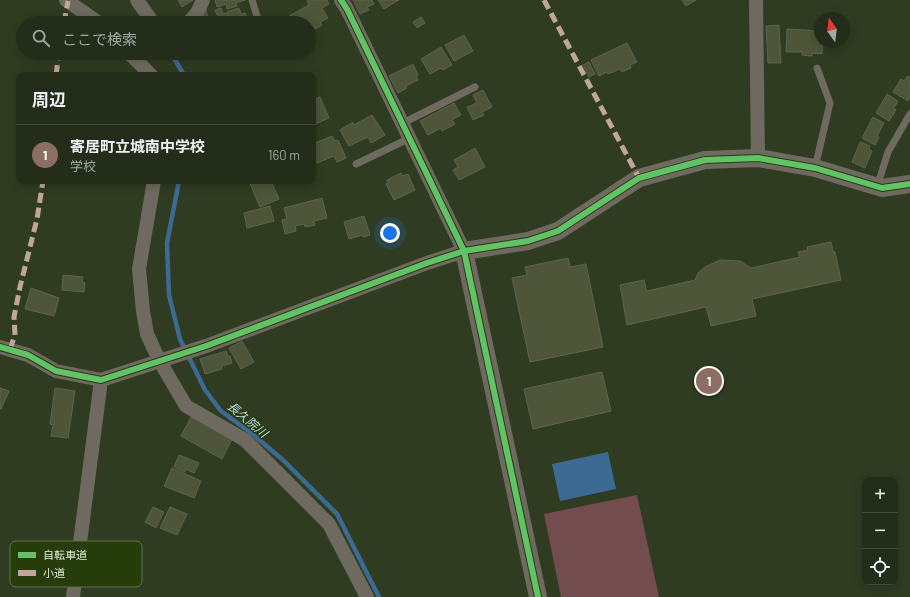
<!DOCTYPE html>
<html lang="ja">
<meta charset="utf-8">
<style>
body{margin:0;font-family:Barlow,"Noto Sans JP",sans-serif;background:#2c3523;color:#f1f3f6}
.controls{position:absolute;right:12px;bottom:12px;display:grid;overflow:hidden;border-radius:8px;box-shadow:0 2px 10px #0003}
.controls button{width:36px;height:36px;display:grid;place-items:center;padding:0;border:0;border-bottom:1px solid #414939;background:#242d1a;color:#f1f3f6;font:20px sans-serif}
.compass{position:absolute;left:814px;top:12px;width:36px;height:36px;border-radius:50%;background:#242d1a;box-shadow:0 2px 10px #0003;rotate:346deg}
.you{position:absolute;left:390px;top:233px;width:14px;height:14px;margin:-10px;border:3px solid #fff;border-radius:50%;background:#1a73e8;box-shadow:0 0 0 6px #1a73e833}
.badge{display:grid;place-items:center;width:26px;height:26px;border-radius:50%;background:#8c9099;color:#fff;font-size:13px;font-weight:700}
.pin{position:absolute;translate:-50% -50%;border:2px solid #fff;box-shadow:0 1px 4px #0006}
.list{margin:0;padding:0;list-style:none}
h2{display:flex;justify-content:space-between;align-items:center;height:52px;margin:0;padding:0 16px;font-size:17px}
h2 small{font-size:13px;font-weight:400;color:#a3a8a2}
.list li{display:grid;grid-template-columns:26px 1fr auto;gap:12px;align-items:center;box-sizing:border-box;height:60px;padding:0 16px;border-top:1px solid #414939}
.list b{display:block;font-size:15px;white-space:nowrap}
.list p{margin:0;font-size:13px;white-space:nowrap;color:#a3a8a2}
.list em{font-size:13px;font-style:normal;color:#a3a8a2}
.icon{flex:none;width:22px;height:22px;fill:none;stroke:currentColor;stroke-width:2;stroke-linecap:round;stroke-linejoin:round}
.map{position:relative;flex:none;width:910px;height:597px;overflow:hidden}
.search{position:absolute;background:#242d1a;box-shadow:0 2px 10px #0003;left:16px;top:16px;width:300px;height:44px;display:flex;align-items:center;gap:10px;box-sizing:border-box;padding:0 14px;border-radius:22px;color:#a3a8a2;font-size:15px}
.panel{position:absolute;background:#242d1a;box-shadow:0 2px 10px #0003;left:16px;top:72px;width:300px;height:112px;border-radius:8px}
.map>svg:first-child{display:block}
.green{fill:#734c4e}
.water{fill:#3d6a93}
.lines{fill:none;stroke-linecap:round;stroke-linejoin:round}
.stream{stroke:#3d6a93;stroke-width:4.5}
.building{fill:#4e5539;stroke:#5d644d}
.service{stroke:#6f6a5f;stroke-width:7}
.minor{stroke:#6f6a5f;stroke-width:14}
.tertiary{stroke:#6f6a5f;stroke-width:18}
.quiet{stroke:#c0a59a;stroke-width:5;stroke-dasharray:10 5;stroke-linecap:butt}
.cycleway-casing{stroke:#273c0b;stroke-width:8}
.cycleway{stroke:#61c268;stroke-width:6}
.labels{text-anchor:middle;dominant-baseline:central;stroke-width:3;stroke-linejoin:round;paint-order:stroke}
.water-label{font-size:12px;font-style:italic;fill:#bdd7f4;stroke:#273c0b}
.key{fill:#273c0b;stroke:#5e7147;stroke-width:1}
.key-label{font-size:11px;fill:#deedd2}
</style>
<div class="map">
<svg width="910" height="597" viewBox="0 0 910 597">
<rect width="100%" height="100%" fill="#303c22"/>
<path class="green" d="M637,495L659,597H561L544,514Z"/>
<path class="water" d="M608,452L616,489L560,501L552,464Z"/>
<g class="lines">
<path class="stream" d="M171,53L184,75
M179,181L167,243L169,295L180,339L205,390L221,411L251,433L283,460L337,514L379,597"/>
</g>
<path class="building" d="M178,0H193L182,7Z
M215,0H245L236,3L237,6L227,9L226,4L217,7Z
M309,0H327L329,4L322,8L328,18L320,22L322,25L315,29L314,26L309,28V23H293L289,16L309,5L307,1Z
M353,0H372L374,4L367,7L369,10L360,14Z
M378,0H399L384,9Z
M682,0H696L686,6Z
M221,8L223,13L217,15L215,10Z
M239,8L241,14L245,13L247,17L244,18L245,21L231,23L227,12Z
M206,9L208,19L203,20L200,11Z
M226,13L230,23H211L210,19Z
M421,17L425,23L417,28L413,22Z
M779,25L781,63H768L766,26Z
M787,29L820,31V42H823L822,54L812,53V56L802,55V52H786Z
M464,35L473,51L454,61L445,45Z
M627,43L637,62L630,65L631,68L622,72L620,69L608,74L607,72L599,76L591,60Z
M441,47L452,65L443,70L441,68L430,74L421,59Z
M589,62L595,74L589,77L583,65Z
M413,64L418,75L416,76L418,80L406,86L407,88L398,93L389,76Z
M907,76L910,77V98L908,101L893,92L901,79L904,81Z
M483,90L492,107L482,112L484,115L473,120L467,107L477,103L473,95Z
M887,94L898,101L894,108L896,110L889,121L876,113Z
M320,97L329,118L313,125V100Z
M454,103L461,115L452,120L455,124L442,131L441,128L428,135L420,121Z
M372,115L385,135L371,143L368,137L349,146L340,130L353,122L354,125Z
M873,117L884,123L877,136L879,137L875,145L862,138Z
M332,136L335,141L338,140L346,158L337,162L334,156L317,163L313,154V144Z
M860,142L870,146L869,149L872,151L865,168L852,162Z
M475,148L485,167L459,180L453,170L458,167L454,160Z
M401,173L402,176L408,174L415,190L394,200L386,184L388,183L387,180Z
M249,181H271L279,199L260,207Z
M322,198L327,218L314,221L315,225L305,227L304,224L295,226L296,231L285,234L282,220L287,219L284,208Z
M270,206L274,221L247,228L244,213Z
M364,216L370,235L363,237L362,235L349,239L344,222Z
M831,242L833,252H835L841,280L752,299L756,316L711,326L706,307L627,325L620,285L644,280L647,291L695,280L698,273L705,267L720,260L740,261L751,268L800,257L798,252L808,250L807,247Z
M568,258L570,267L586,264L603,347L530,362L512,278L527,275L525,267Z
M63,275L83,277L82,282L85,283L84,292L62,290Z
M31,288L59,298L54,316L25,309Z
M242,341L254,362L241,369L229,348Z
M226,351L228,356H230L232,363L222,366V369L205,374L200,359Z
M602,372L611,411L533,429L524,389Z
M0,388L9,391L1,409H0Z
M55,388L75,391L68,438L51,436L53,425L50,424Z
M191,417L232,439L222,459L181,436Z
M179,455L199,463L194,473L186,469L185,472L174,467Z
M172,468L201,481L194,498L164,486Z
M153,507L164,512L156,528L145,522Z
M170,507L187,514L177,535L160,528Z"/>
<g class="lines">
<path class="service" d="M252,0L259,23
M403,123L475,87
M356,164L410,138
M815,168L830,103L817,68
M877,187L888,152L910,114"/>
<path class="minor" d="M66,0L99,23
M137,0L153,23
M756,0L758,158
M188,23L197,13L203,0
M129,53L151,75
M154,181L139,269L143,311L147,334L159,360L186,406L245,440L329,524L367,597
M0,347L28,355L56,371L101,380L206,346L427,263L464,251L347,9L341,0
M73,597L101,380"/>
<path class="tertiary" d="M538,597L464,251L528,241L558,231L639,178L705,160L758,158L815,168L882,188L910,184"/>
<path class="quiet" d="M544,0L639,178
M64,23L68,1
M56,75L59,53
M10,349L15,335L14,317L20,287L37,219L43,181"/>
<defs>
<path id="cycleway" d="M341,0L347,9L464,251L538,597
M0,347L28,355L56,371L101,380L206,346L427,263L464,251L528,241L558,231L639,178L705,160L758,158L815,168L882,188L910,184"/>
</defs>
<use href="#cycleway" class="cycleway-casing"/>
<use href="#cycleway" class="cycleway"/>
</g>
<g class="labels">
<g class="water-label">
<text transform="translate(248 419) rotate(40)">長久院川</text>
</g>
</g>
<rect x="10" y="541" width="132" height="46" rx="6" class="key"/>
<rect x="18" y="552" width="18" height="6" fill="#61c268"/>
<rect x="18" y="570" width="18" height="6" fill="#c0a59a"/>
<g class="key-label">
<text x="43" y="559">自転車道</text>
<text x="43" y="577">小道</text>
</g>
</svg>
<div class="controls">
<button>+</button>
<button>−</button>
<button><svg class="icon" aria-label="locate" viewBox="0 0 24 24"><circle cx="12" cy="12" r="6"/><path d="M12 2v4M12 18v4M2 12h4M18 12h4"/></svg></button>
</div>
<svg class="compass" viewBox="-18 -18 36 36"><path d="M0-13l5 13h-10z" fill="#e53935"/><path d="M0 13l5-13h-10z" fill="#a3a8a2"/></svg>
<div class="you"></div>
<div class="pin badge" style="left:709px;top:381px;background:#8d6e63">1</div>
<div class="search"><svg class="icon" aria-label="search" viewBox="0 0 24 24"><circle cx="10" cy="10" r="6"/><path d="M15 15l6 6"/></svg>ここで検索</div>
<section class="panel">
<h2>周辺<small></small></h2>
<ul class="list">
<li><span class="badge" style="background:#8d6e63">1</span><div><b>寄居町立城南中学校</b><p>学校</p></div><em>160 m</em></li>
</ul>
</section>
</div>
